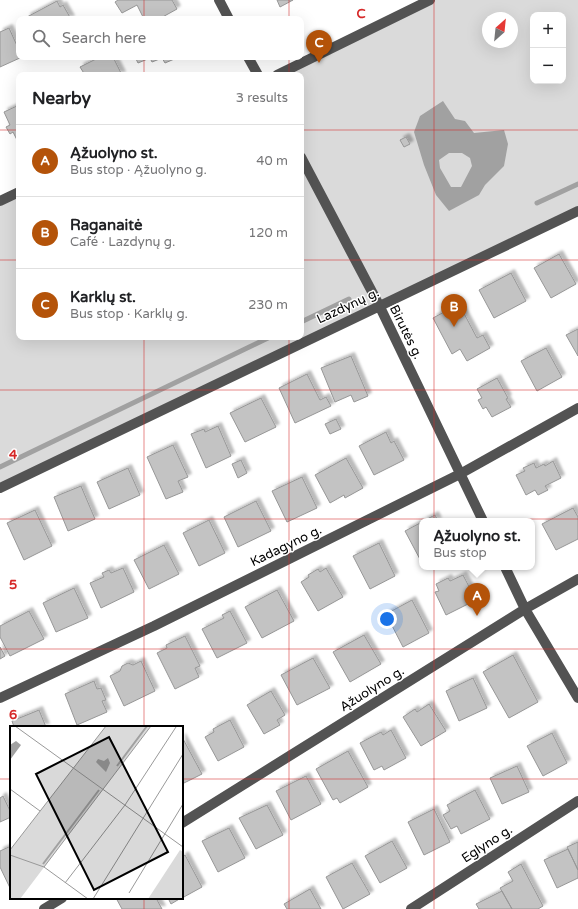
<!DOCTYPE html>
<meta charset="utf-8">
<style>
body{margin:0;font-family:"Varela Round",sans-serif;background:#f2f2f2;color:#202124}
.controls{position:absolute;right:12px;top:12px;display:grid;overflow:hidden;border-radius:8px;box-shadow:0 4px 16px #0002}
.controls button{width:36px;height:36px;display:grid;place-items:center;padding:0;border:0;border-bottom:1px solid #e0e0e0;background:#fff;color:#202124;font:20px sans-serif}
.compass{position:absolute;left:482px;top:12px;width:36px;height:36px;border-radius:50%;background:#fff;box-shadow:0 4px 16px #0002;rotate:27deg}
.you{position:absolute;left:387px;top:619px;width:14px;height:14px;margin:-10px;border:3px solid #fff;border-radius:50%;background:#1a73e8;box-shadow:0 0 0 6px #1a73e833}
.badge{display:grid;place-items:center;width:26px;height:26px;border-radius:50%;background:#b45309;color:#fff;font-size:13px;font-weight:700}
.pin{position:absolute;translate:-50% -33px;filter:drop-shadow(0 1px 2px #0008)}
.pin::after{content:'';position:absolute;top:21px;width:14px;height:12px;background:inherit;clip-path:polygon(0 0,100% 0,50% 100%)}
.popup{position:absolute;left:419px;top:518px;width:116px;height:52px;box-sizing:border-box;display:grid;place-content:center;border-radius:8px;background:#fff;filter:drop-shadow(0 1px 3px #0005);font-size:13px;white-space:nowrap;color:#757577}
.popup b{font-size:15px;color:#202124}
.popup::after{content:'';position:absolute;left:50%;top:100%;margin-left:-8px;border:8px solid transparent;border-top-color:#fff}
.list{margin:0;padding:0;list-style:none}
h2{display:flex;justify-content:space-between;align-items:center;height:52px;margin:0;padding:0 16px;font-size:17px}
h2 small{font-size:13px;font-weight:400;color:#757577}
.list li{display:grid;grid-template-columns:26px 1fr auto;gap:12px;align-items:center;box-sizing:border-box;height:72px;padding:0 16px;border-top:1px solid #e0e0e0}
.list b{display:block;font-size:15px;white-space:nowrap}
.list p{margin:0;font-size:13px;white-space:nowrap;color:#757577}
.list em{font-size:13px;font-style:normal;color:#757577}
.icon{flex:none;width:22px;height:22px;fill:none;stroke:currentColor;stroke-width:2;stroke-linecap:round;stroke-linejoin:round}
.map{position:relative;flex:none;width:578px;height:909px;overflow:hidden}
.search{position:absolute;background:#fff;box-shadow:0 4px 16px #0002;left:16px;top:16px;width:288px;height:44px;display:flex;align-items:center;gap:10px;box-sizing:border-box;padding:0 14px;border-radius:8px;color:#757577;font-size:15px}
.panel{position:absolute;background:#fff;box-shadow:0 4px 16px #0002;left:16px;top:72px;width:288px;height:268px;border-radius:8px}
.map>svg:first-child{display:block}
.green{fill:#dadada;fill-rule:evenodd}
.water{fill:#a1a1a1;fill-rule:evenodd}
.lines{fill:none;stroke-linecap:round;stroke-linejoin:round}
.stream{stroke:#a1a1a1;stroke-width:5}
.building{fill:#c3c3c3;stroke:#979797;filter:url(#shadow)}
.minor{stroke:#535353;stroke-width:10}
.grid{fill:none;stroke:#d62828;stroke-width:1;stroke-opacity:0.55}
.labels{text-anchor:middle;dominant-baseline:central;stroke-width:3;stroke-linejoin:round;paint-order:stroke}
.street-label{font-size:13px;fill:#000;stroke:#fff}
.inset-river{fill:none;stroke:#a1a1a1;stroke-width:2}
.inset-road{fill:none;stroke:#999;stroke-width:1}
.view{fill:#000;fill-opacity:0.15;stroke:#000;stroke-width:2}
.inset-edge{fill:none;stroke:#000;stroke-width:2}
.grid-label{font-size:13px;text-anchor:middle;font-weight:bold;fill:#d62828;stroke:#fff;stroke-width:3;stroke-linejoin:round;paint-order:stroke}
</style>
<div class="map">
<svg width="578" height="909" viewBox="0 0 578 909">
<defs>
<filter id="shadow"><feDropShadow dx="3.5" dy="-3.5" stdDeviation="1" flood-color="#0004"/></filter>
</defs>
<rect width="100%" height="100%" fill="#fff"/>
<path class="green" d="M430,0H578V211L0,484V201L19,192V337H301V75H277ZM533,15H563V81H533ZM488,18H512V42H488Z"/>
<path class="water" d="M443,101L455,119L465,121L474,133L504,130L508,144L504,166L485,185L479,195L449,211L436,195L424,165L414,132L420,116ZM449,153H462L470,158L472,166L461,187H451L440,168L439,160Z"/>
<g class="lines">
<path class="stream" d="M537,203L578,184
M301,322L349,299
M0,467L270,337"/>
</g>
<path class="building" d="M118,0H172L177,9L159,19H144L137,5L122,13L115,2Z
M277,0H293L280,7Z
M57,1L60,7L63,5L71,19H28L27,17Z
M9,28L19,50V57H22L0,67V32Z
M100,57H113L122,75H85L80,67Z
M135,57H179L165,63L162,58L152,62L150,58L138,63Z
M19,105V142H18L13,132L10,134L6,127L10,125L4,112Z
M406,137L410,144L404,147L400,140Z
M559,254L576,284L551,298L534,268Z
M511,273L526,301L494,318L479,290Z
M459,304L477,338L483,335L490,348L467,361L460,349L452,354L433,318Z
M578,329V356L566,335Z
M546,348L562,377L537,391L521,361Z
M351,356L368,396L354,402L351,395L335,402L321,368Z
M307,374L320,400L326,397L331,406L295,423L279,388Z
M497,378L508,398L506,399L511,407L492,417L486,407L483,409L478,400L482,398L477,389Z
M261,398L276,427L245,442L230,413Z
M336,419L341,429L330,434L325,424Z
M218,426L231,456L206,468L191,434L204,429L205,432Z
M386,432L391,443L394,441L404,460L374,475L359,446Z
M173,445L188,477L178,481L183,492L166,499L147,457Z
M346,458L363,488L345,498L344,495L330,503L315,475Z
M241,460L247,473L238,478L232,464Z
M553,461L561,478L545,486L548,490L538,495L535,490L526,495L516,475L525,471L523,468L534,463L536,468L544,464L545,466Z
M128,468L140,495L109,509L97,482Z
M302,477L317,508L287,522L272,491Z
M81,486L95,519L68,531L54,497Z
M256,501L271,531L238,547L224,517Z
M573,508L578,517V539L556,550L542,524Z
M35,510L52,546L24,560L7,523Z
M435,515L438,521H423Z
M209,520L225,553L199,566L183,533Z
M422,522V563L405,531Z
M379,543L395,576L370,589L353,556Z
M164,545L179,574L149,589L134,560Z
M123,568L134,592L101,608L90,583L104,577L102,573L109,570L111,573Z
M326,568L343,597L318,611L301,582L309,577L308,575L318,569L320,572Z
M463,575L476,600L446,615L435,592L439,591L436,584L448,578L450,581Z
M74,588L88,618L56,632L43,603Z
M277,590L294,621L262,638L245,607Z
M412,600L429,633L403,647L386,614Z
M29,611L44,639L10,656L0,637V626Z
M230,611L247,643L217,658L202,629L224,618L222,615Z
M364,635L381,664L350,682L333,652Z
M185,636L200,666L195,668L199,677L175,689L157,653L167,648L166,645Z
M0,647L5,656L0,659Z
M513,655L538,702L509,718L483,672Z
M313,658L330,688L297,705L281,675Z
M141,661L155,691L124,706L110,676L120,671L122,666L128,663L133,665Z
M473,678L487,708L459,721L446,691Z
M94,681L97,689L101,688L106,700L102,701L107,712L77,725L65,694Z
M271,691L285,715L277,720L280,725L264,734L247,705Z
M429,704L446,731L421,746L403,717L415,709L417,712Z
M39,710L46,727H14L12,721Z
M230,720L244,747L218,761L205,737L214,732L213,729Z
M391,730L406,758L384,770L382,766L374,770L360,743L381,732L383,735Z
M552,733L567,763L543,776L527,746Z
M182,737L202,774L182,784Z
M348,751L368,787L340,803L337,798L333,800L316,769Z
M517,766L529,792L502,804L490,778Z
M306,776L321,804L291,820L276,791Z
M475,790L490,819L461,834L457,826L451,829L443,815L450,811L447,805Z
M3,796L11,813V817L0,822V798Z
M267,805L283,835L256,849L239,818Z
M434,809L450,842L424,855L408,822Z
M229,828L245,858L218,872L202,841Z
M392,841L407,868L380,883L365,856Z
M578,842V870L567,847Z
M11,846V890L0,867V851Z
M568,849L578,870V878L557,888L544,860Z
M185,855L202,887L182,898V857Z
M352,863L370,894L343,909L326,877Z
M521,864L543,906L538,909H512L500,888L513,881L508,872Z
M310,889L321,909H287L284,904Z
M502,891L512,909H479L476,904Z
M116,898H156L162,909H122Z
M168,898H181L171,904Z"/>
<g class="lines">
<path class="minor" d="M219,0L229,19
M248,57L258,75
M277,75L430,0
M301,157L379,305L483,521
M0,201L19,192
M0,488L578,211
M505,567L525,609L578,698
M0,698L154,626L460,474L578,408
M182,823L525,609L578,579
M44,909L62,898
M411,909L578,801"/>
</g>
<path class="grid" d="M144,0V19M289,0V19M434,0V909M144,57V75M289,57V75M0,130H19M301,130H578M0,260H19M301,260H578M144,337V727M289,337V909M0,390H578M0,519H578M0,649H578M0,779H11M182,779H578M144,898V909"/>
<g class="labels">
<g class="street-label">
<text transform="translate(348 306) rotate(-25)">Lazdynų g.</text>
<text transform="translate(406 332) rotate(64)">Birutės g.</text>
<text transform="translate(286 546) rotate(-26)">Kadagyno g.</text>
<text transform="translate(372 689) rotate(-32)">Ąžuolyno g.</text>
<text transform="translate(487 844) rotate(-33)">Eglyno g.</text>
</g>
</g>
<g transform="translate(10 726)">
<rect width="173" height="173" fill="#fff"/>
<path d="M96,0H141L10,173H0V124ZM170,124L173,126V173H138Z" fill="#dadada"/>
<path d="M6,15L11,19L0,34V19ZM98,32L100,37L96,46L86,36L88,33L94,35Z" fill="#a1a1a1"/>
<path class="inset-river" d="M107,40L137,0M33,138L89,64"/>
<path class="inset-road" d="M5,0L173,121M0,63L30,85M0,124L96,0M0,129L34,141L78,173M34,141L141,0M55,157L115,79L166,1M119,167L173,78M83,173L173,28"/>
<path class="view" d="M99,11L158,126L84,164L26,48Z"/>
<rect width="173" height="173" class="inset-edge"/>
</g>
<g class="grid-label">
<text x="361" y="18">C</text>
<text x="13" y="459">4</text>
<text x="13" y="589">5</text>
<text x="13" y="719">6</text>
</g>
</svg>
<div class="controls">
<button>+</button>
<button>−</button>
</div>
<svg class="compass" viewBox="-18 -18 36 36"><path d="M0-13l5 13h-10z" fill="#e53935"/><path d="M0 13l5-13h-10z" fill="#757577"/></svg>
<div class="you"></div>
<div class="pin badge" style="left:477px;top:616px">A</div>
<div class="popup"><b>Ąžuolyno st.</b>Bus stop</div>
<div class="pin badge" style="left:454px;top:327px">B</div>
<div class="pin badge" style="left:319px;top:63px">C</div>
<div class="search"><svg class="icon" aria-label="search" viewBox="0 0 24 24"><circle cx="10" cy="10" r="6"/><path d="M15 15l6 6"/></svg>Search here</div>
<section class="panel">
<h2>Nearby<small>3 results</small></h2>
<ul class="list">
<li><span class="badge">A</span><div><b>Ąžuolyno st.</b><p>Bus stop · Ąžuolyno g.</p></div><em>40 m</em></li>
<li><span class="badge">B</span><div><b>Raganaitė</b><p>Café · Lazdynų g.</p></div><em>120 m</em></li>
<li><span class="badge">C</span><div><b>Karklų st.</b><p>Bus stop · Karklų g.</p></div><em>230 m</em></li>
</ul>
</section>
</div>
